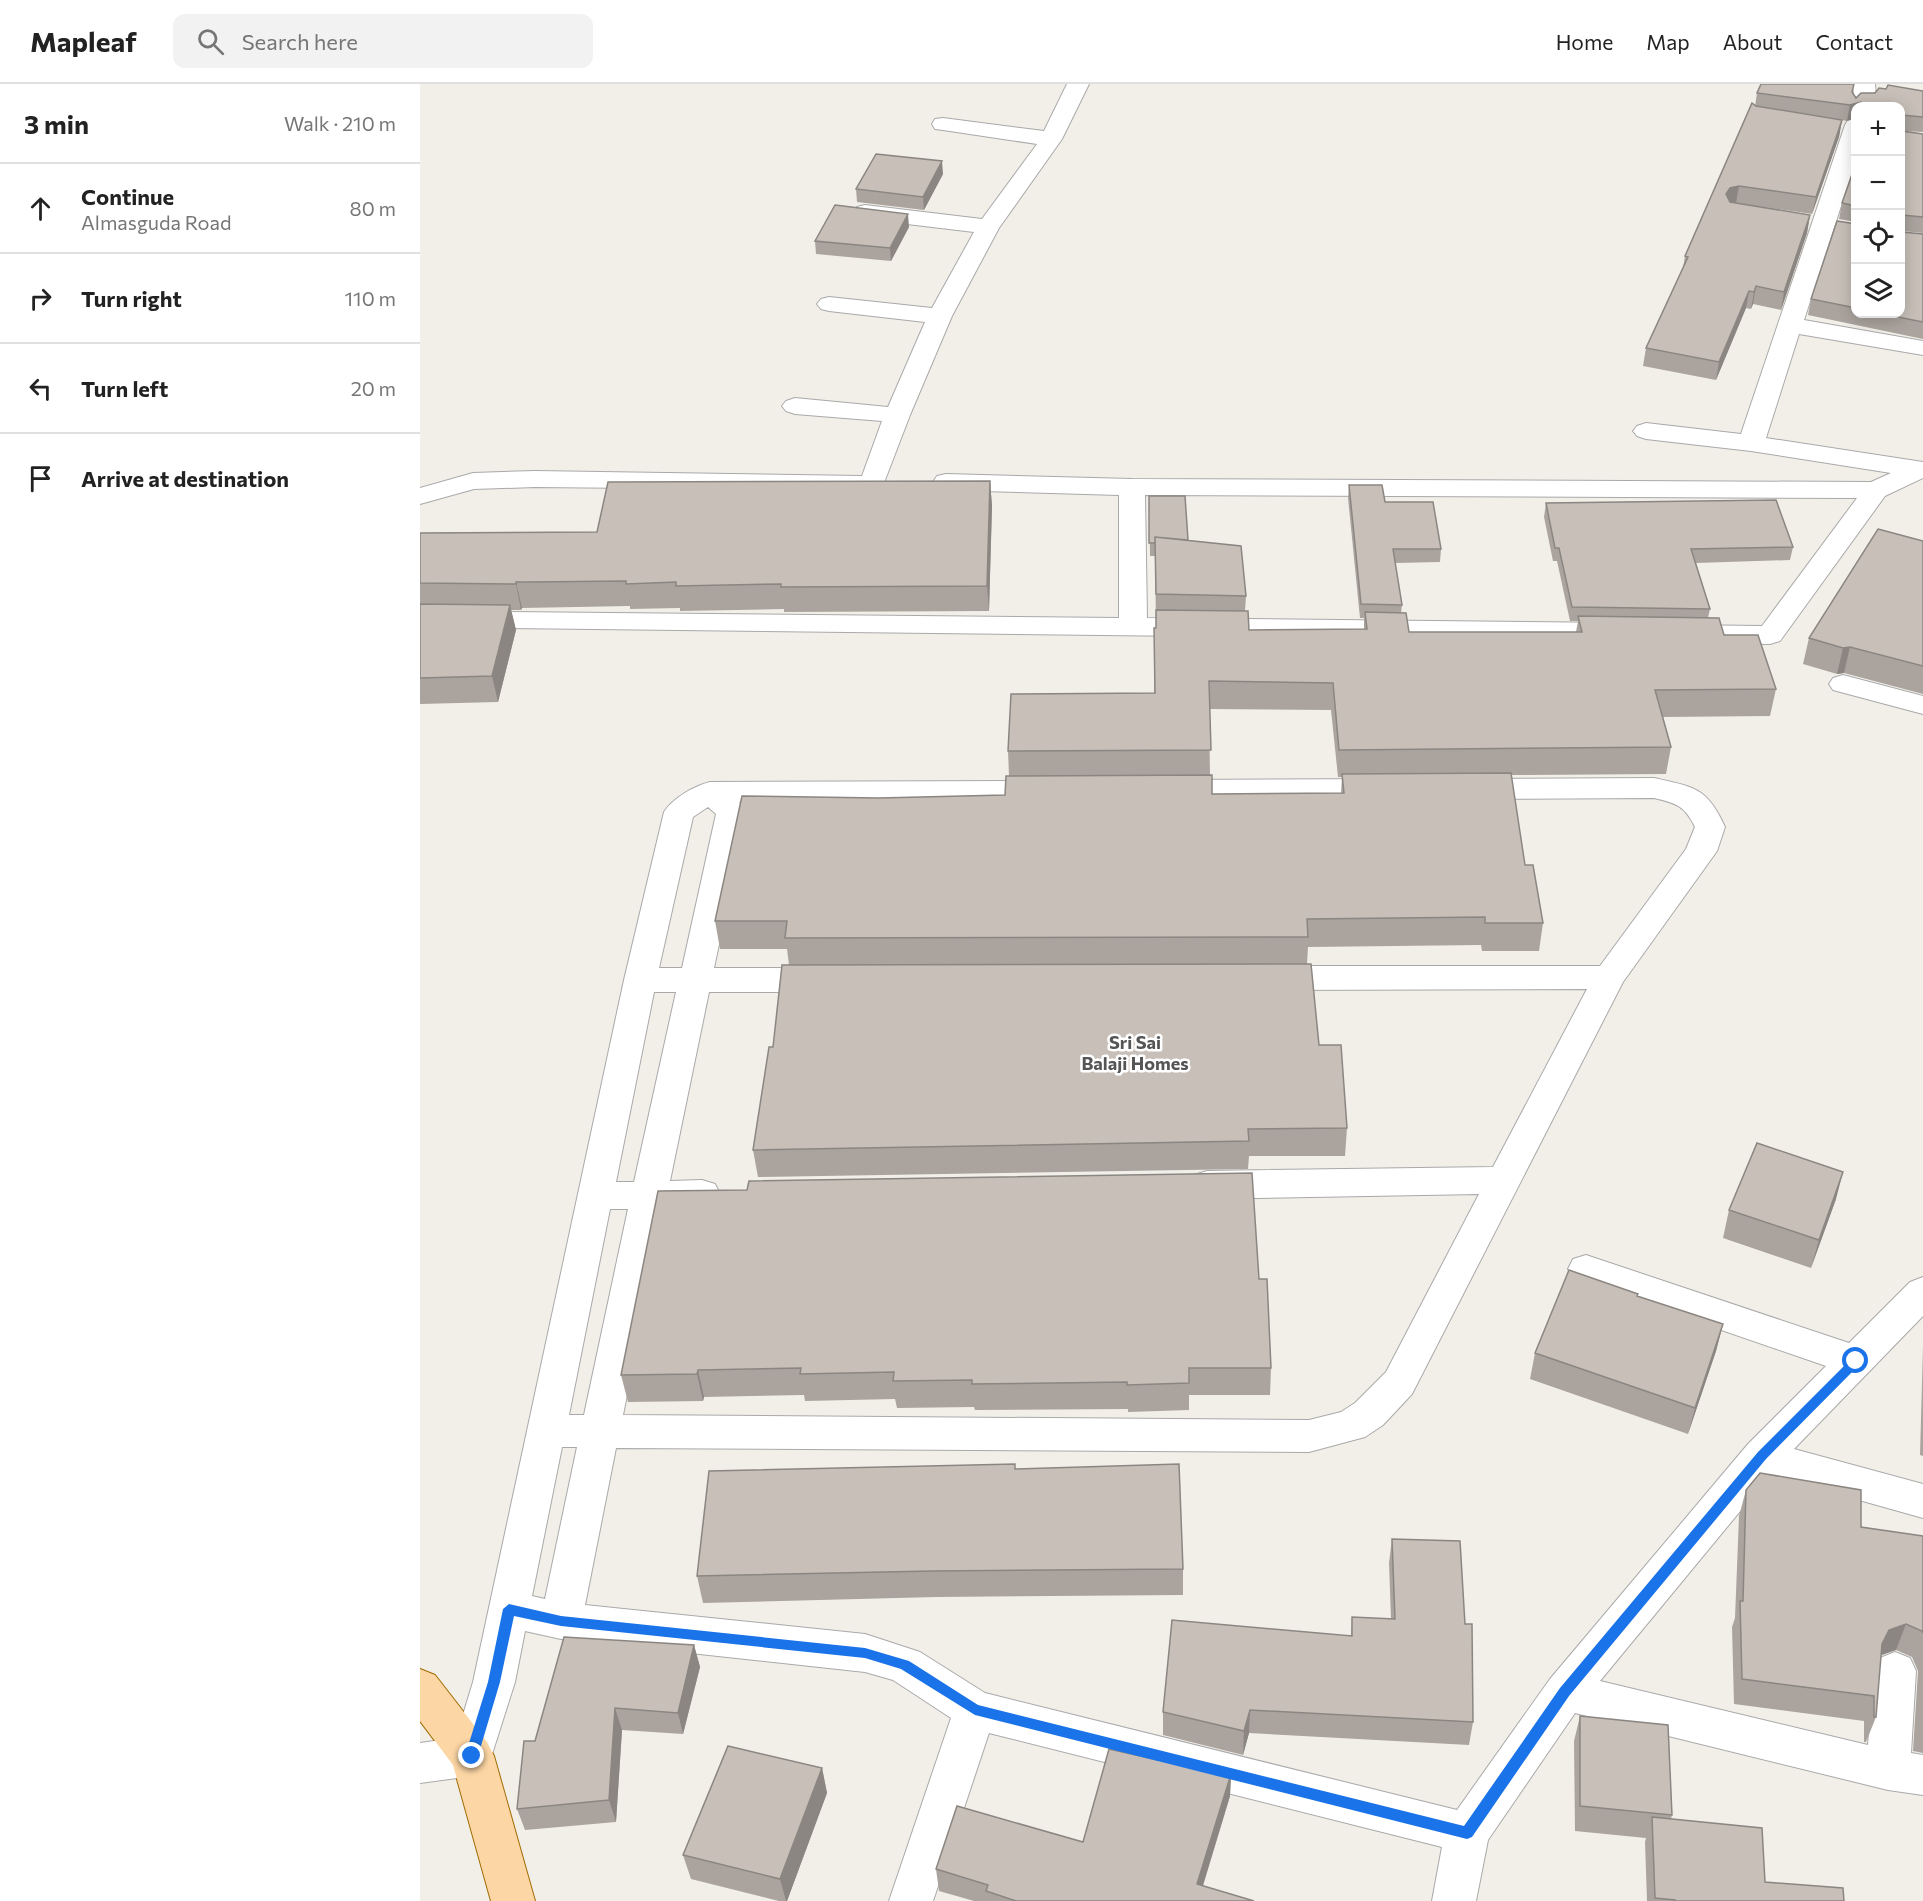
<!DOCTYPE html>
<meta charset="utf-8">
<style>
body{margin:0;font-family:Commissioner,sans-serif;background:#f2f2f2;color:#222}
.controls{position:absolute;right:18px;top:18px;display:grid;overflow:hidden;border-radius:12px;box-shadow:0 3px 15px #0003}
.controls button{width:54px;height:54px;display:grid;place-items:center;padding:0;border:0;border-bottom:2px solid #e0e0e0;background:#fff;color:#222;font:30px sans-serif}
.stop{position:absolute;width:18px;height:18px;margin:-14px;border:4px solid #1a73e8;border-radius:50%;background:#fff}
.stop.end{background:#1a73e8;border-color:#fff;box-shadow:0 2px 6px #0008}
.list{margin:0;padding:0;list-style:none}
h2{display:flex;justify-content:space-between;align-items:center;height:78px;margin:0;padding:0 24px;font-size:26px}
h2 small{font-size:20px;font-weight:400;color:#767676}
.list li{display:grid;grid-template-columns:39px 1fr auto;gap:18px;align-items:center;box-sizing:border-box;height:90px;padding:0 24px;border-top:2px solid #e0e0e0}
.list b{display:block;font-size:22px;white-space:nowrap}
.list p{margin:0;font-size:20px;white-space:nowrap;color:#767676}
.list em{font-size:20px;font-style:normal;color:#767676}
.icon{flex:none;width:33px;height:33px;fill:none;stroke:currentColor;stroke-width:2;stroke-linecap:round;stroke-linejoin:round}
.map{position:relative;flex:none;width:1503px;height:1817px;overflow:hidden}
header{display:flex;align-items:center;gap:36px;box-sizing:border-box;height:84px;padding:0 30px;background:#fff;border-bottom:2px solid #e0e0e0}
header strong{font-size:28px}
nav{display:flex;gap:33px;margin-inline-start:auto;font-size:21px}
.search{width:420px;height:54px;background:#f2f2f2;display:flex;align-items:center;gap:15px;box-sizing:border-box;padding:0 21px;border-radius:12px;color:#767676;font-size:22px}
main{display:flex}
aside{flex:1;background:#fff}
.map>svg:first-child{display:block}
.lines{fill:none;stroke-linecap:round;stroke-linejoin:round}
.minor-casing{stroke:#a9a9a9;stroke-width:2}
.major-casing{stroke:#a06b00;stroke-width:2}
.minor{fill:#fff;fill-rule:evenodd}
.major{fill:#fcd6a4;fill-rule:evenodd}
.wall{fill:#aba49e;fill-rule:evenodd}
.shaded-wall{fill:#8b8681}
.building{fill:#c7bfb8;stroke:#8b8681;stroke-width:1.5}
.route{fill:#1a73e8}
.labels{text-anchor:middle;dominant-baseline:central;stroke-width:5;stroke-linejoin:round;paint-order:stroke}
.neighbourhood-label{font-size:18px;font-weight:bold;fill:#555;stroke:#fff}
</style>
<header>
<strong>Mapleaf</strong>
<div class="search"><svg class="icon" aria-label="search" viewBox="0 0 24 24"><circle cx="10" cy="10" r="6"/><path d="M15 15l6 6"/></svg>Search here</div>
<nav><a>Home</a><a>Map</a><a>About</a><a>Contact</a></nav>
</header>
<main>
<aside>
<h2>3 min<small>Walk · 210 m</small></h2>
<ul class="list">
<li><svg class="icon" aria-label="ahead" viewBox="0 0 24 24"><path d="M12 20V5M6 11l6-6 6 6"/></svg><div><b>Continue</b><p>Almasguda Road</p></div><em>80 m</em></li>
<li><svg class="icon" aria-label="right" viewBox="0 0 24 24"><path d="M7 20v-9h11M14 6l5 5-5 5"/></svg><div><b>Turn right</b></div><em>110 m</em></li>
<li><svg class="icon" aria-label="left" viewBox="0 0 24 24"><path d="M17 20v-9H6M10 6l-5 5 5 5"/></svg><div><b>Turn left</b></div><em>20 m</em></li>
<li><svg class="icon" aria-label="arrive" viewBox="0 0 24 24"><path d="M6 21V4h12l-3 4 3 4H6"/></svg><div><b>Arrive at destination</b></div></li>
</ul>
</aside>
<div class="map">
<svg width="1503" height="1817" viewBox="0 0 1503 1817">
<rect width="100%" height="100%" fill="#f2efe9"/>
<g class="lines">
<defs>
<path id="minor" d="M647,0H669L642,55L579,144L532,232L490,331L462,404C453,406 445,404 436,406L115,403L54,405L0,420V404L53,389L115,387L442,392L462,337L375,330L366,327L362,322L366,317L375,314L468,323L505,238L409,227L401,225L397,220L401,215L409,213L512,224L554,148L445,135L437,133L434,128L437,123L445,121L562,135L617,60L523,46L515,45L512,40L515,35L523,34L624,47Z
M1433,0H1455L1456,12L1452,22H1436L1434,27L1431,22L1434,12Z
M1436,35V76L1384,236L1503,257V271L1379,250L1346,354L1503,378V394L1465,412L1360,557L1350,560L1259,559L1249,556L1245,550L1249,544L1259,541L1342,542L1437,414L725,411L727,534L1201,539L1211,542L1215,548L1211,554L1201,557L0,543V527L699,534V411L526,406L517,404L513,398L517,392L526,390L712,395L1451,398L1471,389L1331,367L1226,355L1217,352L1213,347L1217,342L1226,339L1321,350L1425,41L1428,36Z
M1423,591L1503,612V630L1413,606L1409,600L1413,594Z
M1234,694C1274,703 1287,703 1305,743L1297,767L1203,898L992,1310L963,1341L945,1353L889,1368L196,1364L165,1521L445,1550L500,1568L565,1609L1037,1726L1130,1595L1328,1360L1406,1282L1153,1195L1148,1185L1153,1175L1166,1171L1429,1259L1490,1198L1503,1193V1232L1374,1365L1503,1400V1434L1350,1391L1180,1597L1448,1661L1454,1587L1460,1574L1475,1568L1490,1574L1496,1587L1491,1669L1503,1671V1711L1468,1706L1155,1629L1068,1756L1056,1817H1012L1022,1763L569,1649L513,1817H469L531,1634L473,1596L445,1588L141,1555L105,1547L95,1598L67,1686L52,1692L0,1699V1659L36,1654L53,1598L204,896L244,728C253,714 274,702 290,698L630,697L641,700L645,707L641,714L630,717L319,718L327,728L294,884H405L417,888L421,896L417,904L405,908H289L250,1097L282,1096L295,1100L300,1110L295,1120L282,1124H244L203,1331L889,1336L921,1328L935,1319L966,1288L1059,1110L787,1115L774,1111L769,1101L774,1091L787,1087L1073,1083L1167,905L849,906L837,902L833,894L837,886L849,882H1180L1266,765L1275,743C1265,722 1256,719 1234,714L1048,715L1037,712L1033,705L1037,698L1048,695ZM288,723L296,730L262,884H239L273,733ZM234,908H256L214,1098H196ZM190,1125H208L164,1331H149ZM142,1363H157L125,1515L112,1512Z
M966,695L977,698L981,705L977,712L966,715L748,716L737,713L733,706L737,699L748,696Z"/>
<path id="major" d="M0,1585L15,1591L67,1658L74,1672L115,1817H71L33,1681L0,1637Z"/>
</defs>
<use href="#minor" class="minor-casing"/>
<use href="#major" class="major-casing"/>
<use href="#minor" class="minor"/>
<use href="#major" class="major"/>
</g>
<path class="wall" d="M1466,5L1503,7V48L1482,47L1503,50V149L1482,147V148L1503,150V255L1388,231L1391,215L1436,140V230H1480V22H1436V34L1427,37L1422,36L1419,53L1392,130L1316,119L1390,131L1387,149L1361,226L1333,220L1331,225L1326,224L1296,296L1223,282L1226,264L1263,184L1265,172L1335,22L1337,9L1432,8L1436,14Z
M1436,79V138L1419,135L1422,119Z
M523,90L504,126L437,118L436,105Z
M489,143L471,177L396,170L395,157Z
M570,397L572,422L569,527L364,528V525L260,527V524L210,525V522L102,524L101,526H91L96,546L78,618L0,620V449L177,448Z
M929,401L965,418L1021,465L1020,478L975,479L982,521L981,529L989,548H1156L1158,537H1150L1137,477H1133L1124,433L1126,419L1373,463L1370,476L1276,479L1290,525L1288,534L1356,605L1350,632L1243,633L1251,663L1246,690L1091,691L1105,781L1123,839L1119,867H1062L1061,861L888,863L887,880L899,961L927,1044L925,1072H829L828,1085L338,1093L333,1066L369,881L367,865H300L295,837L459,714L585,711L589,692L588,667L734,609L736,544L735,472H730L729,412L768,456L826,512L825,527L829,546L944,545V534H940L928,414ZM789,625L911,626L918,693H922L921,709L792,710L790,691Z
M1503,457V610L1424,589L1417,590L1383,580L1389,554Z
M1416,1115L1391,1184L1303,1154L1309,1126Z
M839,1195L851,1284L850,1311H769V1326L708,1328V1325L555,1326L554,1323L477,1324L475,1315L385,1317L384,1311L284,1313L283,1317L208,1318L201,1291Z
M1217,1212L1303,1240L1296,1267L1268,1350L1110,1295L1115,1269Z
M1503,1262V1372L1500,1371Z
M595,1385L763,1485V1511L516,1513L283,1519L277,1492Z
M1326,1406L1441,1443L1503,1452V1669L1493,1667L1498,1587L1492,1573L1476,1566L1461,1571L1456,1633L1446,1658H1444V1637L1314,1620L1312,1543L1315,1534L1319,1432Z
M972,1455L1045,1540L1053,1638L1049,1661L829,1649L823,1671L743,1651V1628L931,1551L932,1533L971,1535L969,1479Z
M274,1561L280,1583L263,1650L202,1646L196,1738L105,1746L97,1725L115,1657Z
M1160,1632L1252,1731L1251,1735L1345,1798L1424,1817H1227L1225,1758L1226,1754L1155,1747L1154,1657Z
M738,1676L811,1690L810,1712L783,1802L834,1817H554L519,1807L516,1785L663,1758Z
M402,1684L407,1709L367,1817H359L271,1795L263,1771Z"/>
<path class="shaded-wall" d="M1441,18L1440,22H1436V34L1427,37L1430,21Z
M1422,36L1419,53L1392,130L1396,113Z
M522,77L523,90L504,126L503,113Z
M1319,102L1316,119L1307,121L1306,110L1310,104Z
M488,130L489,143L471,177L470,164Z
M1390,131L1387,149L1361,226L1364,208Z
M1336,202L1333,220L1331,225L1334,208Z
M1329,207L1326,224L1296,296L1299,278Z
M570,397L572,422L569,527L567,502Z
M96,498L102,524L101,526L96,500Z
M90,521L96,546L78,618L72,592Z
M1430,563L1424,589L1417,590L1423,564Z
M1423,1088L1416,1115L1391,1184L1399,1156Z
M1303,1240L1296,1267L1268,1350L1275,1324Z
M278,1286L284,1313L283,1317L277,1290Z
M1486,1540L1476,1566L1459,1572L1462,1560L1469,1546Z
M274,1561L280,1583L263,1650L258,1629Z
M195,1624L202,1646L196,1738L189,1716Z
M830,1626L829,1649L823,1671L824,1647Z
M402,1684L407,1709L367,1817H366L360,1795Z
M811,1690L810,1712L778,1817L777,1800Z"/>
<path class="building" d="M1341,0H1434L1432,8L1436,14L1441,9H1455L1459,4L1466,5L1468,1L1503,7V33L1482,31V47L1503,50V133L1482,131V148L1503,150V238L1463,230H1480V22H1441V18L1430,21L1337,9Z
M1332,19L1336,22L1422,36L1396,113L1319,102L1310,104L1306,110L1310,118L1390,131L1364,208L1336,202L1334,208L1329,207L1299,278L1226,264L1268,173L1265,172Z
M456,70L522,77L503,113L436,105Z
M1436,79V122L1422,119Z
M415,121L488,130L470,164L395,157Z
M1417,137L1436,140V224L1391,215Z
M570,397L567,502L361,503V500L256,502V498L206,500V497L108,498H96V500L0,499V449L177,448L188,398Z
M929,401H962L965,418H1013L1021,465H973L982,521L941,520Z
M729,412H765L768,456L735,453V459H729Z
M1356,416L1373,463L1271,465L1290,525L1152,523L1139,464H1135L1126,419Z
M1458,445L1503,457V582L1430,563L1423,564L1389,554Z
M735,453L821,462L826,512L736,510Z
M0,520L90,521L72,592L0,594Z
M736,526L828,527L829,546L947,545L945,528L986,529L989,548H1162L1158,532L1299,534L1304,551H1338L1356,605L1235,606L1251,663L919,666L913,599L789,597L791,666L588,667L591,610L735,609L734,544H736Z
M1091,689L1105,781H1113L1123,839H1065V833L887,835L888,853L365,854L367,837H295L322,712L459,714L585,711L586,692L792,691V710L924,709L922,690Z
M891,880L899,961H921L927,1044L828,1045L829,1057L333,1066L349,963H353L362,881Z
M1337,1059L1423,1088L1399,1156L1309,1126Z
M832,1089L839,1195H847L851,1284H769V1299L707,1301V1298L552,1300V1296L473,1297L474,1288L380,1290L381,1284L278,1286L277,1290L201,1291L238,1107L327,1106L329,1097Z
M1149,1186L1218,1210L1217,1212L1303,1240L1275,1324L1115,1269Z
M595,1380V1385L759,1380L763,1485L513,1487L277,1492L289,1387Z
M1340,1389L1441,1406V1443L1503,1452V1549L1502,1547L1486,1540L1469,1546L1462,1560L1456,1633H1454V1612L1322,1595L1320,1517H1323L1326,1406Z
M972,1455L1040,1457L1045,1540H1052L1053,1638L830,1626L824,1647L743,1628L752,1536L932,1552V1533L975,1535Z
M144,1553L274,1561L258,1629L195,1624L189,1716L97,1725L104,1657H115Z
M1160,1632L1248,1641L1252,1731L1160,1722Z
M308,1662L402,1684L360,1795L263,1771Z
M689,1665L738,1676V1672L811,1690L777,1800L834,1817H596L566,1807L568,1801L516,1785L537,1722L663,1758Z
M1232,1733L1342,1744L1345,1798L1423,1804L1424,1817H1255V1816L1235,1814Z"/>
<path class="route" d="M1436,1273L1441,1277L1440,1280L1346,1375L1149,1612L1052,1753L1047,1755L555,1631L481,1585L445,1574L141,1542L94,1532L80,1598L58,1672L52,1677L45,1672L68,1598L83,1525L89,1520L141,1532L445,1564L489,1577L558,1621L1044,1742L1140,1604L1338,1368L1432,1274Z"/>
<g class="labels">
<g class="neighbourhood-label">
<text x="715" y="958">Sri Sai<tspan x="715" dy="21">Balaji Homes</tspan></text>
</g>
</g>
</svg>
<div class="controls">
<button>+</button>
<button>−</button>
<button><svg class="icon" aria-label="locate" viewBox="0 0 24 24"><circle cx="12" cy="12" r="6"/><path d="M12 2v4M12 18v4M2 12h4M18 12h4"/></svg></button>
<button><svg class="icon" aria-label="layers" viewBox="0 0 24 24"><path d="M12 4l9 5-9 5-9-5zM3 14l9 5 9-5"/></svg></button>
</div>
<div class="stop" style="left:1436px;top:1277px"></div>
<div class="stop end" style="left:52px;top:1672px"></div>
</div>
</main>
